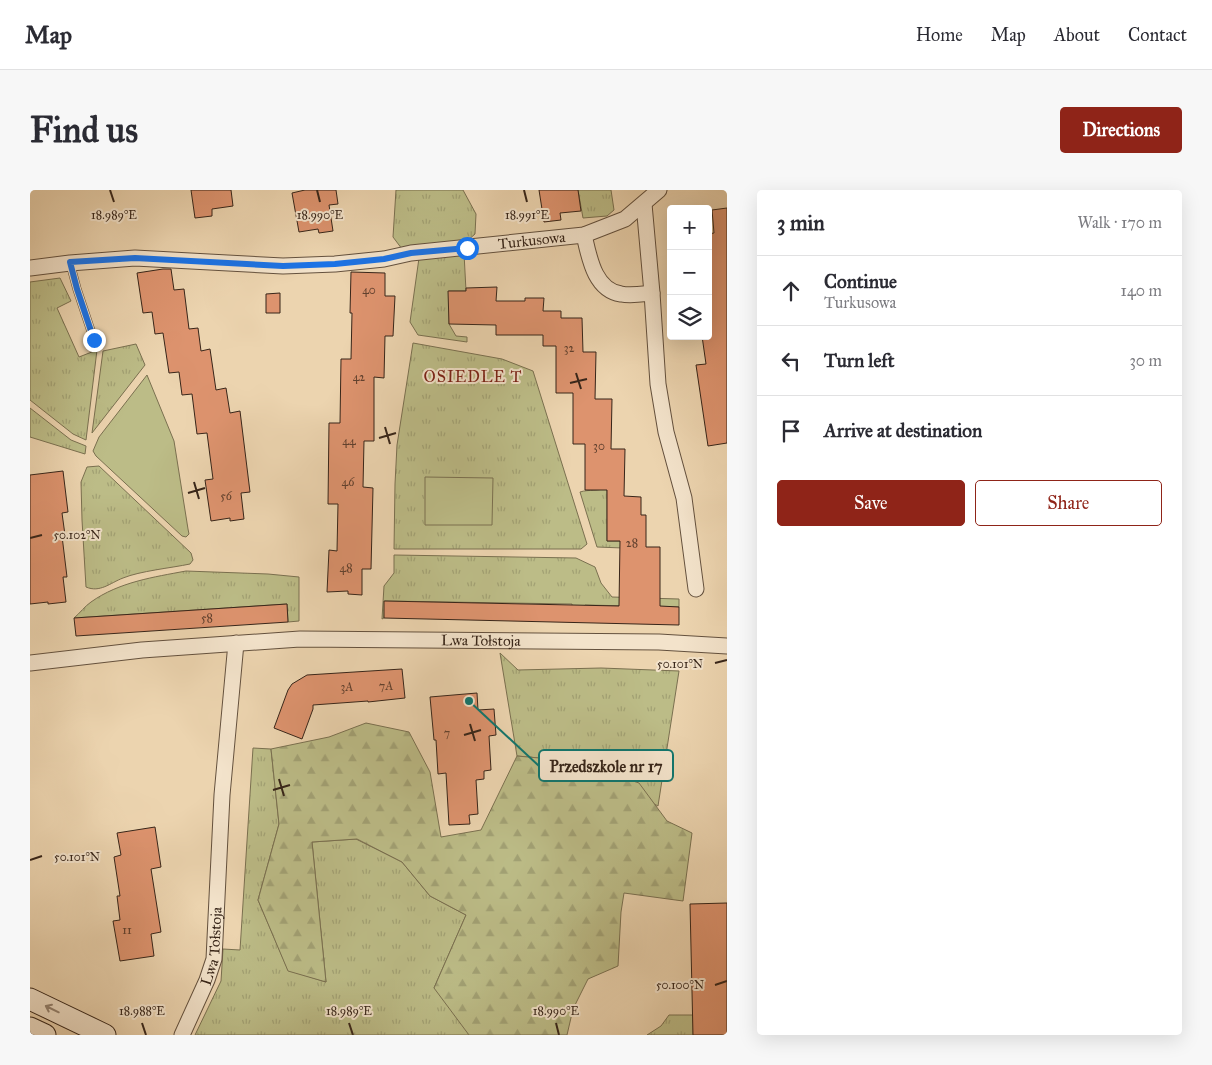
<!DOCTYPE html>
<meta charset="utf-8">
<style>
body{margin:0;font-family:"IM FELL Great Primer",serif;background:#f7f7f7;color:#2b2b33}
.controls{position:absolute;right:15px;top:15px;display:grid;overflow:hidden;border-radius:5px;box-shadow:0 5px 20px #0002}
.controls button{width:45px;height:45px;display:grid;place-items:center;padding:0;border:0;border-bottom:1px solid #e1e1e2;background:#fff;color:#2b2b33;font:25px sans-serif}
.stop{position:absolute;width:15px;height:15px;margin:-11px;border:4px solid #1a73e8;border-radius:50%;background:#fff}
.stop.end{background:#1a73e8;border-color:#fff;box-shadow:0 1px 5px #0008}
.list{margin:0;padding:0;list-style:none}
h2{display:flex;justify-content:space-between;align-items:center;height:65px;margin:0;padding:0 20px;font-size:21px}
h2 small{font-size:16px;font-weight:400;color:#7c7c81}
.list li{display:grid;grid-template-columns:32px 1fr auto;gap:15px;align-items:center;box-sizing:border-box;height:70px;padding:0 20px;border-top:1px solid #e1e1e2}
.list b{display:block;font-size:19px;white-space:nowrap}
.list p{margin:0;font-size:16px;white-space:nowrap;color:#7c7c81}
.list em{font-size:16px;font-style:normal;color:#7c7c81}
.actions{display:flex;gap:10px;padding:15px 20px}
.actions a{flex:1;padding:11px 0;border:1px solid #8f2418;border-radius:5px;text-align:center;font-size:18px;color:#8f2418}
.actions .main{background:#8f2418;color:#fff}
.icon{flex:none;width:28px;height:28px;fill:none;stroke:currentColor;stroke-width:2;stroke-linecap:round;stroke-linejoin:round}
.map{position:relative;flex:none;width:697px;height:845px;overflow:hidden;border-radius:5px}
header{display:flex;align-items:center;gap:30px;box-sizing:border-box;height:70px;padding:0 25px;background:#fff;border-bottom:1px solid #e1e1e2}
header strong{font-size:24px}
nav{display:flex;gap:28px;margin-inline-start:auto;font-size:18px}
.intro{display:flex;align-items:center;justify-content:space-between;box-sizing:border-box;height:120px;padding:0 30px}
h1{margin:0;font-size:35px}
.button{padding:12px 22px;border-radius:5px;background:#8f2418;color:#fff;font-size:18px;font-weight:700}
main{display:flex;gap:30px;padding:0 30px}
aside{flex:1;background:#fff;border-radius:5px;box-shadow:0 5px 20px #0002}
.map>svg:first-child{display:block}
.grass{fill:url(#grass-tufts);stroke:#7a7050}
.forest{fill:url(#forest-firs);stroke:#7a7050}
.green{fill:#bcbc87;stroke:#7a7050}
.building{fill:#dd936e;stroke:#372519}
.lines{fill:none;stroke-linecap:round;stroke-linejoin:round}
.lane-casing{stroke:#64513e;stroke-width:9}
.street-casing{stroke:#64513e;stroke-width:17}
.secondary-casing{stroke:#372519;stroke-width:23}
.lane{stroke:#f3e3cb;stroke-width:8}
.street{stroke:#f3e3cb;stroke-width:15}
.secondary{stroke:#f3e3cb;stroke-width:21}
.oneway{stroke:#958472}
.route{stroke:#1a73e8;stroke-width:6}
.ticks{fill:none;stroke:#372519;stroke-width:2}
.labels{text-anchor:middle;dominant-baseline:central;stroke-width:4;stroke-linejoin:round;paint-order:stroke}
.number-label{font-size:12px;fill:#60402e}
.street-label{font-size:15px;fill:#372519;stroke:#f3e3cb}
.neighbourhood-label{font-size:16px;letter-spacing:1px;fill:#7a1f14;stroke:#f3e3cb}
.ticks-label{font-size:12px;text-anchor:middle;fill:#372519;stroke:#f3e3cb;stroke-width:4;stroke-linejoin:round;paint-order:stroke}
.leader{fill:none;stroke:#0f766e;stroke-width:2}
.callout-dot{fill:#0f766e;stroke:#f3e3cb;stroke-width:2}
.callout{fill:#f3e3cb;stroke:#0f766e;stroke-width:2}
.callout-label{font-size:16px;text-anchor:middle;font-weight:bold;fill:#372519}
</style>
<header>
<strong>Map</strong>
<nav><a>Home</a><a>Map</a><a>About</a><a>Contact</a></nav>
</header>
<div class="intro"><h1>Find us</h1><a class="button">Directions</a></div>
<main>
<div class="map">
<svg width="697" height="845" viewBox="0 0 697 845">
<defs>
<pattern id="grass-tufts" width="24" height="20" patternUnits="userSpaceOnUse" patternTransform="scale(1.25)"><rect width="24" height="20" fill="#bcbc87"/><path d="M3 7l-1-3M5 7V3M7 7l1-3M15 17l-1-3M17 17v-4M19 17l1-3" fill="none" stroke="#a2a174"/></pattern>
<pattern id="forest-firs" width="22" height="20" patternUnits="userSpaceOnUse" patternTransform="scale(1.25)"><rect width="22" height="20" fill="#bcbc87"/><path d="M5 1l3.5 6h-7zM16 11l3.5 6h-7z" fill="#a2a174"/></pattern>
</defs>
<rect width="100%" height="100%" fill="#ecd4af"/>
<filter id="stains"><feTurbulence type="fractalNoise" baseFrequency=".004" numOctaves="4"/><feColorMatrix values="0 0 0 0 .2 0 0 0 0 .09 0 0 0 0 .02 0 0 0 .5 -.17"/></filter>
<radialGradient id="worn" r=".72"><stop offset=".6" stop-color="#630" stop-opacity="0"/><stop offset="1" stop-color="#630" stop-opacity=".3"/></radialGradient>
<path class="grass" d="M366,0H433L446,24L445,44L437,51L372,59L363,47Z
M548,0H581L584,20L577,26L553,28Z
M434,63L436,101H419V134L426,146L437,147V152L388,145L380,132L389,68Z
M30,88L41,111L27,118L49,167L67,160L56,250L43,244L0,210V92Z
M383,153L472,169L503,181L557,354L551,359H364L365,294L367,255Z
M106,154L115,175L62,243L73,161Z
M0,218L41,250L56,256L55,264L0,247Z
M69,276L161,363L163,370L160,374C141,378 110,381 93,388C80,393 70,403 56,397L52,330L51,292L57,277Z
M577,297V351H593V358L567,357L550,302C559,299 569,302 577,297Z
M364,365L546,368L565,377L571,393L582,407L649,409V417L555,415L542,432V414L355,411L354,428L352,429L354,396L364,383Z
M156,381L238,384L269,387V431L258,432L257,414L44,428C50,423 55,416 61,412C89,392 124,387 156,381Z
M470,463L488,480L571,478L649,481L628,616L543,571L487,566Z
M223,558L241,559L249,634L228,710L258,780L296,792L282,652L326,649L372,672L400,706L436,725L404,798L500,845H165L191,791L193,759L210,760Z
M639,825H663V845H617L631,836Z"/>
<path class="forest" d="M336,533L379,542L400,582L411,647L451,640L487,566L543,571L609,593L637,631L662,643L653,711L594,703L591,722L588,776L558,789L543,819L537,845H439L404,798L436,725L400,706L372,672L327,649L282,652L296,792L258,781L228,710L249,634L241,559L299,547Z"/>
<path class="green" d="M117,185L144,251L158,339L159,344L156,347L152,346L66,266L63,261L69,247Z
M395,287L463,288L462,335H395Z"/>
<path class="building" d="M161,0H201L203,16L182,19V26L165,28Z
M275,0H306L308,14L299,15L303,41L289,43L288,39L269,42L262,3Z
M509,0H548L551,21L530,23L531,30L514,32Z
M697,18V253L678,256L666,175L676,174L672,146H678V85H681L678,66V44L684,43L682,20Z
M133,79H141L144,100L154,99L159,139L168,138L171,161L180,159L186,200L196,198L200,223L210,221L220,302L211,303L214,329L200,331V328L181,331L175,290L183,289L177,243L167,244L162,204L152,205L149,182L139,183L133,143L125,144L122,122L113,123L107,83Z
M321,82L355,83V106H365L363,146H355L354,188L344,187V251H334L333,297L343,298L341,379H332V405L318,404V401L297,402L299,360L307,361L308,314H298L299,233H310L311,169H321L322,123H320Z
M467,97L466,111H495V108H514L513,121H531V128H552L553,162H566L565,209H582L581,259H595L594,306L611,307V325H616V357H630V416L649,417V435L354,428V411L589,416L590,351H577V300H555V254H543V203H526V156H513V145H466V135L419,134L418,101H436V98Z
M250,103V123H236V104Z
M33,281L38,322L32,323L35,345L32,346L37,387H33L36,412L18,414V412L0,414V285Z
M257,414L258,432L46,446L44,428Z
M372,479L375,508L338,512V511L283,515V519L272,549L244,538L258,500L262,494L277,485Z
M447,503L448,520L464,519L466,545L459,546L461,580L454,581V589L446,590L448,624L439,625L440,634L419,635L416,583L408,584L406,550H404L400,507Z
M125,637L131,677L121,679L131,742L121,744L124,766L90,771L83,731L90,730L87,706H90L84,667L91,665L87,643Z
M697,713V845H663L660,714Z"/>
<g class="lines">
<defs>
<path id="lane" d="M40,73L47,99L64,150"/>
<g id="street">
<path d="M614,14L622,103L628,194L636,242L654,308L666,399"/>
<path d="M554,45C559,66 564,100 591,104C601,106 612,104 622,103"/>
<path id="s1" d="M0,78L40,73L105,68L253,76L305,74L354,69L381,63L554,45L595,29L629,0"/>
<path id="s2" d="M0,473L112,460L270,449L629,452L697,456"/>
<path id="s3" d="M152,845L177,790L184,769L192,605L206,453"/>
</g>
<path id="secondary" d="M0,809L75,845
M0,838L15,845"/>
</defs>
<use href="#lane" class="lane-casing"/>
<use href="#street" class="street-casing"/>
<use href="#secondary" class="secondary-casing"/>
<use href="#lane" class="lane"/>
<use href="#street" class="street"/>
<use href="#secondary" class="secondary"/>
</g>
<defs><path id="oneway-shaft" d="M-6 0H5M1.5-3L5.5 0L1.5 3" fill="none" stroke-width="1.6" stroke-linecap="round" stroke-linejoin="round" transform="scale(1.25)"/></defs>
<use class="oneway" href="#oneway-shaft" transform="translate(22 819) rotate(-154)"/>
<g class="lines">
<path class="route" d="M64,150L47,99L40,72L105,68L253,76L305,74L354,69L381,63L437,58"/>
</g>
<path class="ticks" d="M80,0L84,12M287,0L290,12M494,0L497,12M546,183L551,199M540,193L557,189M355,237L360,254M349,248L366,243M164,292L169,309M158,303L175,298M0,348L12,345M685,473L697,470M440,534L445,551M434,545L451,540M249,589L254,606M243,600L260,595M0,670L12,666M685,795L697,791M112,833L116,845M319,833L323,845M526,833L529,845"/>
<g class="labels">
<g class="number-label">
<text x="339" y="100">40</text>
<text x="539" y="158">32</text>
<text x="329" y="187">42</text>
<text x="319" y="251">44</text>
<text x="569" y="256">30</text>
<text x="318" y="292">46</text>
<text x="196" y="306">56</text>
<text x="602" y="353">28</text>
<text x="316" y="378">48</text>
<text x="177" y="428">58</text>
<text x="356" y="496">7A</text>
<text x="317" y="497">3A</text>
<text x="417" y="543">7</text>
<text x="97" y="740">11</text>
</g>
<g class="street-label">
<text stroke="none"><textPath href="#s1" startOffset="504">Turkusowa</textPath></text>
<text stroke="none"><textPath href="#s2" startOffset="452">Lwa Tołstoja</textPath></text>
<text stroke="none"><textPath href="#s3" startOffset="95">Lwa Tołstoja</textPath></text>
</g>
<g class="neighbourhood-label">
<text x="443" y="186">OSIEDLE T</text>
</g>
</g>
<g class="ticks-label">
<text x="84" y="29">18.989°E</text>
<text x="290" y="29">18.990°E</text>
<text x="497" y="29">18.991°E</text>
<text x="47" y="349">50.102°N</text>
<text x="650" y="478">50.101°N</text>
<text x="47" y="671">50.101°N</text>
<text x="650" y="799">50.100°N</text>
<text x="112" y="825">18.988°E</text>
<text x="319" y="825">18.989°E</text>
<text x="526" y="825">18.990°E</text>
</g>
<path class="leader" d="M439 511L509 576"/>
<circle class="callout-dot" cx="439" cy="511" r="5"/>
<rect class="callout" x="509" y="560" width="134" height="31" rx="5"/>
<g class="callout-label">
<text x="576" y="582">Przedszkole nr 17</text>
</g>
<rect width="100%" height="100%" filter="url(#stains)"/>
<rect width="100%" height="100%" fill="url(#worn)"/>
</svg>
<div class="controls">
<button>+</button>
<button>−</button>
<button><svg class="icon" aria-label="layers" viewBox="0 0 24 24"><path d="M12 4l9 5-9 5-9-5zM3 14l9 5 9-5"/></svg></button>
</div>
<div class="stop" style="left:437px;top:58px"></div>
<div class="stop end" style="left:64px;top:150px"></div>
</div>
<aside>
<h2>3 min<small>Walk · 170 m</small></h2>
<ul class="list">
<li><svg class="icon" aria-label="ahead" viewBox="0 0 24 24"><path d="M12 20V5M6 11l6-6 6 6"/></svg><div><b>Continue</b><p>Turkusowa</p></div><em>140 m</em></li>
<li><svg class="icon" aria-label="left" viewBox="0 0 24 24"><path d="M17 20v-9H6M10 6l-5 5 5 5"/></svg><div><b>Turn left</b></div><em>30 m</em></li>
<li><svg class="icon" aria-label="arrive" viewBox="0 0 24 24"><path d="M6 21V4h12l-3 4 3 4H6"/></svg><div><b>Arrive at destination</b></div></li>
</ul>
<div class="actions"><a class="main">Save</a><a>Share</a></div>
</aside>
</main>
